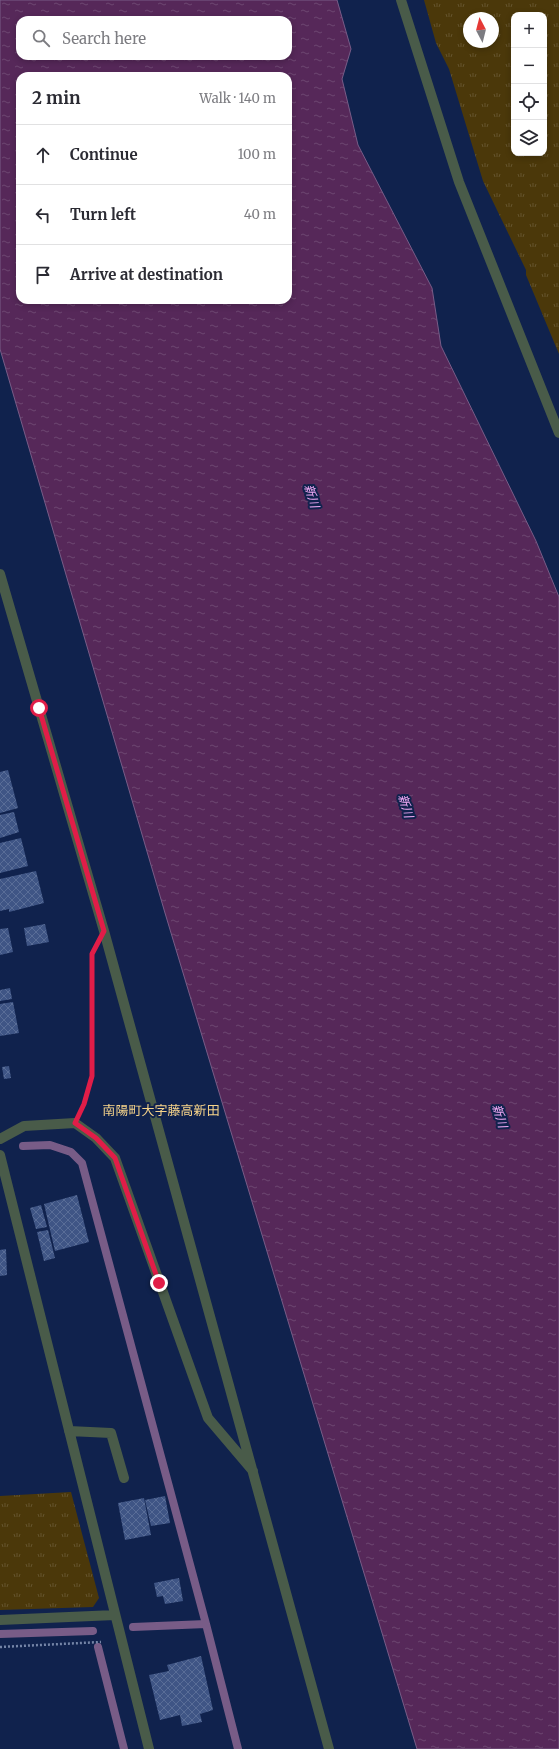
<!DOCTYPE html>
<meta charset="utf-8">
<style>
body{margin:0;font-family:Merriweather,"Noto Sans JP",serif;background:#f7f7f7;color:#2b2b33}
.controls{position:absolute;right:12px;top:12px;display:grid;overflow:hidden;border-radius:8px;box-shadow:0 2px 6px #0003}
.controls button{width:36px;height:36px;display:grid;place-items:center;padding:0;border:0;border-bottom:1px solid #e1e1e2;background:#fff;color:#2b2b33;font:20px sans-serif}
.compass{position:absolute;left:463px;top:12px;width:36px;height:36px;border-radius:50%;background:#fff;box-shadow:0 2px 6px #0003;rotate:353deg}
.stop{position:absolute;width:12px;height:12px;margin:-9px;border:3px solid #e11d48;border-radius:50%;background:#fff}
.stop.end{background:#e11d48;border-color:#fff;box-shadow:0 1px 4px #0008}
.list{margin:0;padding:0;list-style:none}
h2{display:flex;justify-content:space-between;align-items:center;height:52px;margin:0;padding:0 16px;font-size:17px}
h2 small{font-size:13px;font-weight:400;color:#7c7c81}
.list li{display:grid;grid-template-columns:26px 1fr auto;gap:12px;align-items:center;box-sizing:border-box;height:60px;padding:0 16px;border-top:1px solid #e1e1e2}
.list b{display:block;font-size:15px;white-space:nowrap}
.list em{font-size:13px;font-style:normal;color:#7c7c81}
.icon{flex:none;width:22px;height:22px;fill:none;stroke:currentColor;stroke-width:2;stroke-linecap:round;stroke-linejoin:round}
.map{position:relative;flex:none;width:559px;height:1749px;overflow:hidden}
.search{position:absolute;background:#fff;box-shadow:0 2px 6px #0003;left:16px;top:16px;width:276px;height:44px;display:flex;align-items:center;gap:10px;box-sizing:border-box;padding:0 14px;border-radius:12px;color:#7c7c81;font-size:15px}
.panel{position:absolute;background:#fff;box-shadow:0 2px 6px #0003;left:16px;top:72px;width:276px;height:232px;border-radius:12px}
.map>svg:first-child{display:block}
.grass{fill:url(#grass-tufts);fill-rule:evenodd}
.water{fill:url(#water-ripples);stroke:#785c87;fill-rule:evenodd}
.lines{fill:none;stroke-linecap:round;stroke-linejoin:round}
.stream{stroke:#785c87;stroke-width:8}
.building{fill:url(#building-cross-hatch)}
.path{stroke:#7585a7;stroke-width:2.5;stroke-dasharray:2 2;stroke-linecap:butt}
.minor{stroke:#495b49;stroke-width:10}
.route{stroke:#e11d48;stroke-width:5}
.labels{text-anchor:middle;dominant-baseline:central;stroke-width:4;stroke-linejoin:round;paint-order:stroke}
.water-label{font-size:12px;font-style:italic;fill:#f1a9f5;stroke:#10224d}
.quarter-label{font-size:13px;fill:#f7d48a;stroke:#10224d}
</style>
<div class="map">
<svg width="559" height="1749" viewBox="0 0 559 1749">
<defs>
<pattern id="grass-tufts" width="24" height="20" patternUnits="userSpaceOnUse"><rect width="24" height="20" fill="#4b380a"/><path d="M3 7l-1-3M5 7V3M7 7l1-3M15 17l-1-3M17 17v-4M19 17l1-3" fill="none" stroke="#64542e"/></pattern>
<pattern id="water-ripples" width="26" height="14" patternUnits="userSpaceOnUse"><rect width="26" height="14" fill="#562859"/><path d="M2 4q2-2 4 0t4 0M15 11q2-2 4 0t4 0" fill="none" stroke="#6d4671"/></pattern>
<pattern id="building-cross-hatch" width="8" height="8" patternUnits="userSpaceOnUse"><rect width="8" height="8" fill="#3f5585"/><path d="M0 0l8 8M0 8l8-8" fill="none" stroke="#596d97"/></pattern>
</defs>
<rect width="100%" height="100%" fill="#10224d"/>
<path class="grass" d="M424,0H559V354L526,275V270L483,181L449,69L436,43ZM514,15H544V153H514ZM469,18H493V42H469Z
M71,1492L99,1598L93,1607L0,1610V1496Z"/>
<path class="water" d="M0,0H337L351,49L342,79L358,145L432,288L441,346L536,541L559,597V1749H417L165,913L0,349ZM20,20H288V56H20ZM20,76H288V300H20Z"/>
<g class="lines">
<path class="stream" d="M23,1146L50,1145L71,1152L82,1163L206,1624
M133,1627L206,1624L238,1749
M0,1634L93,1631
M98,1647L124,1749"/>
</g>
<path class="building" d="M8,770L18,808L0,813V772Z
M14,812L19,832L0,838V815Z
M21,838L28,866L0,873V843Z
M36,871L44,903L9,912V909L0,911V879Z
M45,924L49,942L27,946L24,928Z
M8,928L13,952L0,955V929Z
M10,988L12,999L0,1001V990Z
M13,1002L19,1033L0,1036V1004Z
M9,1066L11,1078L4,1079L2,1067Z
M77,1195L89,1242L55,1251L44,1204Z
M41,1205L47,1227L36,1229L30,1208Z
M48,1230L55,1258L44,1261L37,1232Z
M6,1249L7,1275L0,1276V1250Z
M165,1496L170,1523L151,1526L145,1500Z
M144,1498L151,1535L125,1540L118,1503Z
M179,1578L183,1601L165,1604L163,1596L157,1597L154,1583Z
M201,1656L213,1710L200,1714L202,1722L182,1726L180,1715L160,1720L149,1675L169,1671L167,1665Z"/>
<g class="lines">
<path class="path" d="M83,1107L92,1076V967
M0,1647L101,1642"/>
<path class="minor" d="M401,0L459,182L559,433
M0,574L104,931L329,1749
M0,1139L24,1126L75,1123L96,1138L115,1158L208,1418L253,1471
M0,1155L149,1749
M69,1431L111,1433L124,1478
M0,1620L115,1615"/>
</g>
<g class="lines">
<path class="route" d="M39,708L104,931L92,954V1076L84,1104L75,1123L96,1138L115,1158L159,1283"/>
</g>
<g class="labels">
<g class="water-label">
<text transform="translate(312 496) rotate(73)">新川</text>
<text transform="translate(406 806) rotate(73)">新川</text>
<text transform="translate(500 1116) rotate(73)">新川</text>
</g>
<g class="quarter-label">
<text x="161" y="1110">南陽町大字藤高新田</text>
</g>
</g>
</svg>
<div class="controls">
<button>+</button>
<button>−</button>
<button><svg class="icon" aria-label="locate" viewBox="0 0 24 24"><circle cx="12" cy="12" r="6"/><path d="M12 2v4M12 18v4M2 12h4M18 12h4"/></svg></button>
<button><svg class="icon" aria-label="layers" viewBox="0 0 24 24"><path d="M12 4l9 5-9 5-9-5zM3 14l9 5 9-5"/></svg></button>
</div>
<svg class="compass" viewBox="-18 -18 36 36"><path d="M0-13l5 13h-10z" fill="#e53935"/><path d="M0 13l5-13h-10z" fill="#7c7c81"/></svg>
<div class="stop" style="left:39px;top:708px"></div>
<div class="stop end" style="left:159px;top:1283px"></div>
<div class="search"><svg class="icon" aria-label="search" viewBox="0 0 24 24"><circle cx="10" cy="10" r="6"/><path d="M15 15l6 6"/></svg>Search here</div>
<section class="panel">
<h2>2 min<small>Walk · 140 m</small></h2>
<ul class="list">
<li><svg class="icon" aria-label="ahead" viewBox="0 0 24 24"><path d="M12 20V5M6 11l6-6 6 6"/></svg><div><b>Continue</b></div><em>100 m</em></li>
<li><svg class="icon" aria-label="left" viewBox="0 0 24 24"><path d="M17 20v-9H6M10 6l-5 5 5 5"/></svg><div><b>Turn left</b></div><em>40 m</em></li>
<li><svg class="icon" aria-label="arrive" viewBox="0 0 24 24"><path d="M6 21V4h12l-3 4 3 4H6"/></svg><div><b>Arrive at destination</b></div></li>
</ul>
</section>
</div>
